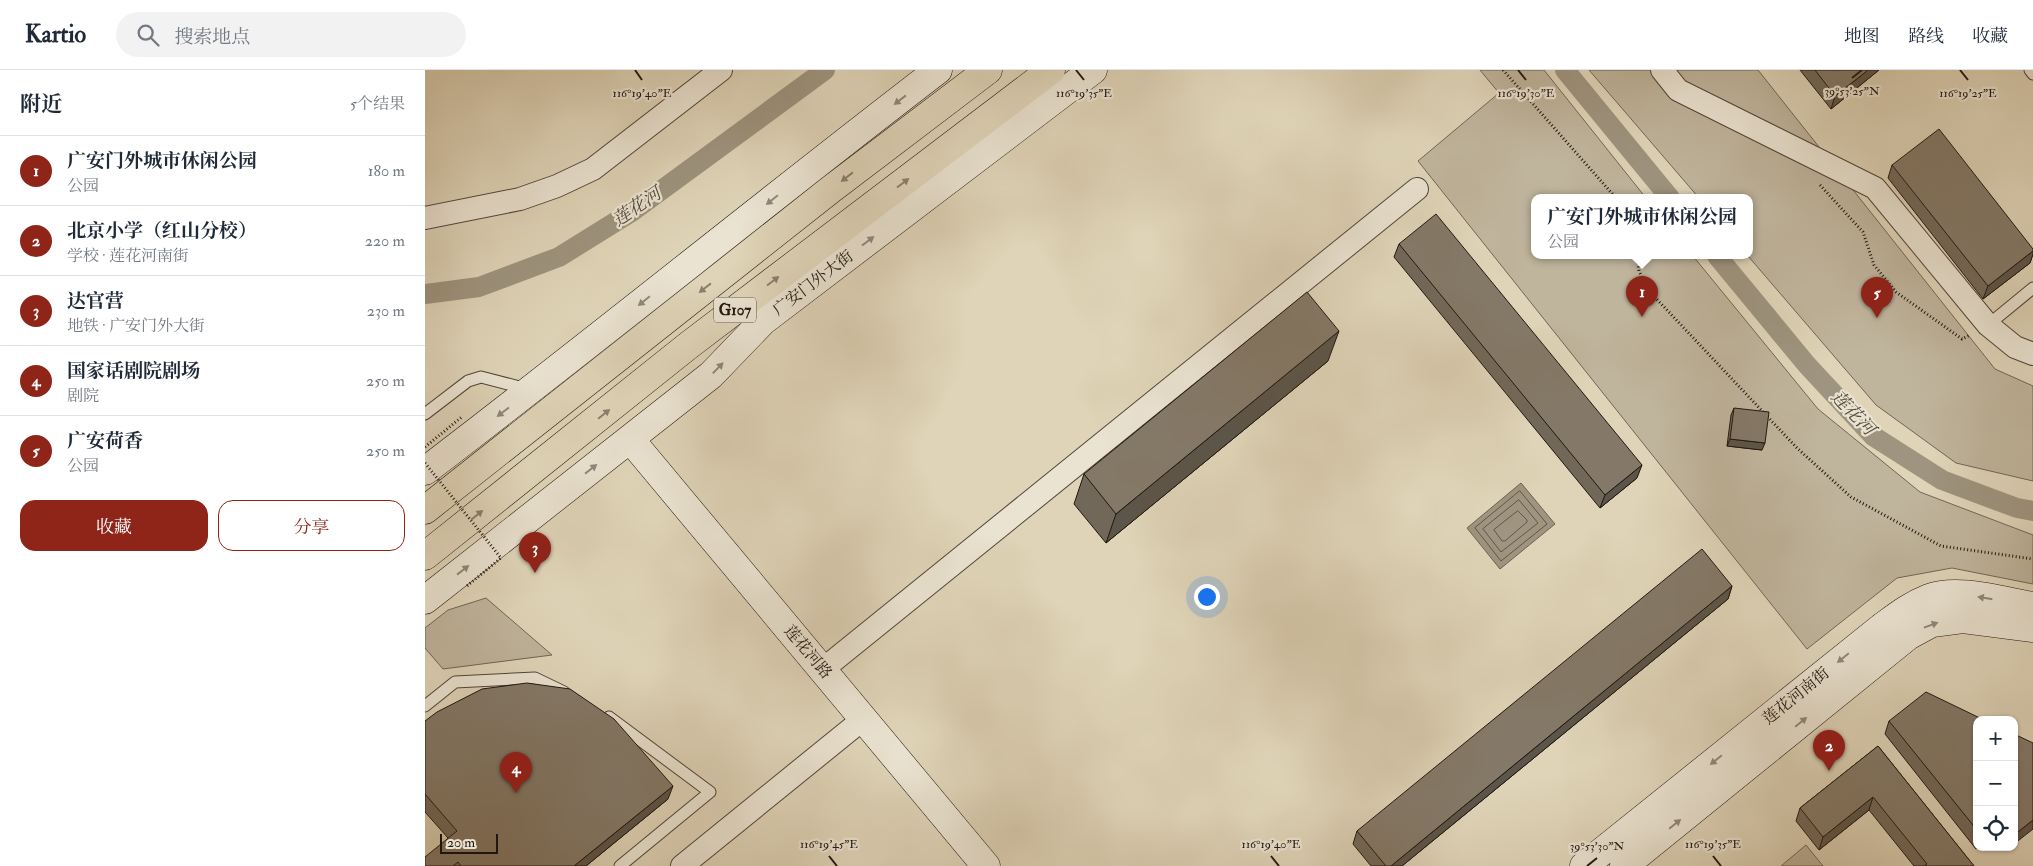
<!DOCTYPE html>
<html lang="zh">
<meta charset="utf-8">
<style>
body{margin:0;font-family:"IM FELL Double Pica","Noto Serif SC",serif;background:#f2f2f3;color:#1f2937}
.controls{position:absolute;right:15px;bottom:15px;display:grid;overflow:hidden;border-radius:10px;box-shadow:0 1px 4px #0004}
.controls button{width:45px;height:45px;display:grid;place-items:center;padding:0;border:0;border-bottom:1px solid #e0e1e3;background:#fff;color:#1f2937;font:25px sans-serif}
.scale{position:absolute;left:15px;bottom:12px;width:58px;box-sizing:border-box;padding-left:5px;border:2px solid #211711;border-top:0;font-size:14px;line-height:18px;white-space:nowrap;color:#211711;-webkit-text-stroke:4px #eae3d1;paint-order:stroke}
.you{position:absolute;left:781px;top:526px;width:18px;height:18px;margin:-12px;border:4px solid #fff;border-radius:50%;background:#1a73e8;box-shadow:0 0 0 8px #1a73e833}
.badge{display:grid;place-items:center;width:32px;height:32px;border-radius:50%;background:#8f2418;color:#fff;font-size:16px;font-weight:700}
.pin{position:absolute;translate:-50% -41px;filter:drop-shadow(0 1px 2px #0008)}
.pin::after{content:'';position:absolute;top:26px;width:18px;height:15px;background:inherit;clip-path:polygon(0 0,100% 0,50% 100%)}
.popup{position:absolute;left:1106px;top:124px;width:222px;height:65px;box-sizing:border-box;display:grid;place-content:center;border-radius:10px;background:#fff;filter:drop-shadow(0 1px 4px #0005);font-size:16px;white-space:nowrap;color:#747a83}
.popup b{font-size:19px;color:#1f2937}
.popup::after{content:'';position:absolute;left:50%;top:100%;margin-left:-10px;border:10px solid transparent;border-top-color:#fff}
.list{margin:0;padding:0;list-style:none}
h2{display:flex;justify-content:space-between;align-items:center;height:65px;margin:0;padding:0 20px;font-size:21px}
h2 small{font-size:16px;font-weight:400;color:#747a83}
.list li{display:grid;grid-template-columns:32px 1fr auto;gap:15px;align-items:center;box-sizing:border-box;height:70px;padding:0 20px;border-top:1px solid #e0e1e3}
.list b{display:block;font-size:19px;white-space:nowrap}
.list p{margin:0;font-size:16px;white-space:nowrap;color:#747a83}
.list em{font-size:16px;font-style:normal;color:#747a83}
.actions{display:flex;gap:10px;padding:15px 20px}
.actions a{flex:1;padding:11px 0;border:1px solid #8f2418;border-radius:15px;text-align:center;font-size:18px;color:#8f2418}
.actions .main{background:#8f2418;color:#fff}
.icon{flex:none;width:28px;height:28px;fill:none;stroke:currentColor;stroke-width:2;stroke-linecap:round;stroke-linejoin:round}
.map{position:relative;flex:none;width:1608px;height:796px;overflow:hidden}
header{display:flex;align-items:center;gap:30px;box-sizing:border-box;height:70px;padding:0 25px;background:#fff;border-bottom:1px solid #e0e1e3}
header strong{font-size:24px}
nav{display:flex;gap:28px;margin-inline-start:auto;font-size:18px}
.search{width:350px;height:45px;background:#f2f2f3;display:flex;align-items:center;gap:12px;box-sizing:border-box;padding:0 18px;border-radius:28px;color:#747a83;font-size:19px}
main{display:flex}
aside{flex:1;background:#fff}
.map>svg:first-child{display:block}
.green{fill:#bfb49c;stroke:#706656}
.water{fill:#9e947f;stroke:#6c6253}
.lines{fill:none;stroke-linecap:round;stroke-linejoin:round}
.shore{stroke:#605648;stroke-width:1}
.canal{stroke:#9e947f;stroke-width:20}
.lane-casing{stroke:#50463b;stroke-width:13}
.street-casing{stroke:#50463b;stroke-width:24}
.secondary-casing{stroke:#211711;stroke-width:29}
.highway-casing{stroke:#211711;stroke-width:29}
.path{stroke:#211711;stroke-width:3;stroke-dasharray:1 2.5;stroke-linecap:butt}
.lane{stroke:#eae3d1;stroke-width:11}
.street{stroke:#eae3d1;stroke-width:22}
.secondary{stroke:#eae3d1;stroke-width:28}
.highway{stroke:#dfd4b8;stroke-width:28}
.path-bridge{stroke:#211711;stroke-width:3;stroke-dasharray:1 2.5;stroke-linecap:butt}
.wall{fill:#726859;stroke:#211711}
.shaded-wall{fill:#5c5549;stroke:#211711}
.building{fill:#847968;stroke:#211711}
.oneway{fill:#90877b}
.oneway2{fill:#8a7f6d}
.ticks{fill:none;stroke:#211711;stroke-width:2}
.labels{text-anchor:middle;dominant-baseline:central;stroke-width:4.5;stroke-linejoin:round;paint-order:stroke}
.shield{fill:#eae3d1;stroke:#5d544b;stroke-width:1}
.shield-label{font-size:15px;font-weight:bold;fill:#211711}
.street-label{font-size:16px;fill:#211711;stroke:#eae3d1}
.water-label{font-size:18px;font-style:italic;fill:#53493d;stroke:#eae3d1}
.ticks-label{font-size:12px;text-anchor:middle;fill:#211711;stroke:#eae3d1;stroke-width:4.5;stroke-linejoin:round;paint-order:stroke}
</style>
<header>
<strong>Kartio</strong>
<div class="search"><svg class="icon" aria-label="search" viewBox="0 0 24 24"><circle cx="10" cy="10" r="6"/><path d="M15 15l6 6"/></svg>搜索地点</div>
<nav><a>地图</a><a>路线</a><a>收藏</a></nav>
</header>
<main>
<aside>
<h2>附近<small>5个结果</small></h2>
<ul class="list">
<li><span class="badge">1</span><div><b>广安门外城市休闲公园</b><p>公园</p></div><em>180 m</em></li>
<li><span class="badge">2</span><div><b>北京小学（红山分校）</b><p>学校 · 莲花河南街</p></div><em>220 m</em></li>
<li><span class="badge">3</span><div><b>达官营</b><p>地铁 · 广安门外大街</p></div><em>230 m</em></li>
<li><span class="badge">4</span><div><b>国家话剧院剧场</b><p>剧院</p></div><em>250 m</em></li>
<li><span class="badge">5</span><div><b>广安荷香</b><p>公园</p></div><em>250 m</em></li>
</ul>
<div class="actions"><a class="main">收藏</a><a>分享</a></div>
</aside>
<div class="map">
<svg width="1608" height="796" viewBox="0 0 1608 796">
<rect width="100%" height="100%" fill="#dfd4b8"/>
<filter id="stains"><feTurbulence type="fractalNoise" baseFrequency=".004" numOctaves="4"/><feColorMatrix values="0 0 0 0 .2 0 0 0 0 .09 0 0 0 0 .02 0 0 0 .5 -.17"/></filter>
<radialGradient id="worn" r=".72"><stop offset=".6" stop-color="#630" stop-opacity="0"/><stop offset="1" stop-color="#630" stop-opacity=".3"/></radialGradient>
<path class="green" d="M1055,0H1119L1221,128H1110V186H1268L1393,339L1495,422L1608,465V514L1527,498L1472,508L1382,579L993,91L1074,23Z
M1164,0H1333L1570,299L1608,316V411L1531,393L1451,335L1323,186H1324V128H1274Z
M61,528L127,585L18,599L0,578V558L23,540Z
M1381,775L1398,796H1356Z"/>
<path class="water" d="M1096,413L1130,454L1075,499L1042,458Z"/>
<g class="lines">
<path class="shore" d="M1095,421L1122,454L1076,491L1050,458Z
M1094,430L1113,453L1076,482L1058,459Z
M1093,441L1102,450V452L1080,471H1077L1069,460Z"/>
<path class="canal" d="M1140,0L1245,128
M1292,186L1382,295L1448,366L1517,410L1592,438L1608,441
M0,224L54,217L134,187L208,141L400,0"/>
<defs>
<path id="lane" d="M1605,0L1608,4
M1563,255L1608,218
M0,344L43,311L56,307L102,319
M0,636L30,612L110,608L139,622
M184,647L285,722L195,796"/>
<path id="street" d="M1237,0L1253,20L1450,118L1563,255L1590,277L1608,284
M0,148L95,129L132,116L168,99L296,0
M397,600L992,119
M257,796L437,650"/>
<path id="secondary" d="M205,369L561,796
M0,401C173,269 341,132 513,0
M0,530L286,305L338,251L668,0
M1159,796L1457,557C1472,546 1486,535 1504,528C1533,517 1577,531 1608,536
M1199,796L1483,566L1507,553L1538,549L1608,558"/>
<path id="highway" d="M0,440L405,120L563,0
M0,486L264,275L626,0"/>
</defs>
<use href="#lane" class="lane-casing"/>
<use href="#street" class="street-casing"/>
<use href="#secondary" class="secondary-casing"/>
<use href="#highway" class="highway-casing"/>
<path class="path" d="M1078,0L1191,128
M1395,115L1438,162L1449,195L1471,222L1537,269L1545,265
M1212,186L1214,201L1225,222L1372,378L1426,427L1516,476L1608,489"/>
<use href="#lane" class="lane"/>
<use href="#street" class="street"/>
<use href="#secondary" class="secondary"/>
<use href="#highway" class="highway"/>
<path class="path-bridge" d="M0,377L38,346
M0,393L76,488L42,516"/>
</g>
<path class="wall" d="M1375,0H1454L1406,39Z
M1467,95L1608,179V184L1605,193L1558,229L1463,108Z
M974,174L1212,408L1175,438L969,187Z
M903,291L681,473L649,434L659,404Z
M1309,338L1337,380L1302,376L1306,345Z
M1307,516L1303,529L977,796H946L928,774L932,761Z
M1552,650V777H1553L1551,779L1460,664L1464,651Z
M0,651L243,729L161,796H0L23,768L0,742Z
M1453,676L1549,796H1489L1444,740L1394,780L1371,751L1375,738Z"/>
<path class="shaded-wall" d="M1443,0H1454L1406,39L1410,26Z
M1608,181V184L1605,193L1558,229L1563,216Z
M914,261L903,291L681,473L691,444Z
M1305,369L1340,373L1337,380L1302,376Z
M1217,395L1212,408L1175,438L1180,425Z
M1307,516L1303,529L977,796H966Z
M248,716L243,729L161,796H149Z
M1448,727L1444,740L1394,780L1398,767Z
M1608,750V759L1589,774V765Z"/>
<path class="building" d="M1390,0H1443L1410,26Z
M1514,59L1608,179V181L1563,216L1467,95Z
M1011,144L1217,395L1180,425L974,174Z
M882,222L914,261L691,444L659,404Z
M1309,338L1344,342L1340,373L1305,369Z
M1277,479L1307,516L966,796H961L932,761Z
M102,613L145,619L189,649L248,716L149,796H36L33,792L28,796H0V787L32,761L0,724V651L12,642L57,619Z
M1501,622L1559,650H1552V760L1464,651Z
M1589,664L1608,673V750L1589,765Z
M1453,676L1549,796H1499L1502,794L1448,727L1398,767L1375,738Z"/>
<defs><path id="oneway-solid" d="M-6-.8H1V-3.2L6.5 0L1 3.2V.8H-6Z" transform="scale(1.25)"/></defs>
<g class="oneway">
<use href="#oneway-solid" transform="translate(475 30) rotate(142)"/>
<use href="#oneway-solid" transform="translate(347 130) rotate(141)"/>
<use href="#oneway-solid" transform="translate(443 171) rotate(-37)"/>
<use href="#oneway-solid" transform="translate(219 231) rotate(141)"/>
<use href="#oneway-solid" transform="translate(293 298) rotate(-46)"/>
<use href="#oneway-solid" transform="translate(78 342) rotate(143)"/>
<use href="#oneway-solid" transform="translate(166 399) rotate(-38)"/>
<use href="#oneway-solid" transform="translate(38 500) rotate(-38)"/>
<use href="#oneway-solid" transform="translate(1560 528) rotate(-171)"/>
<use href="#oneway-solid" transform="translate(1506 555) rotate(-20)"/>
<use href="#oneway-solid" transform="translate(1418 588) rotate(141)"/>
<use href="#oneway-solid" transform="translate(1376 652) rotate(-39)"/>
<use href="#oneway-solid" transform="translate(1291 690) rotate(141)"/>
<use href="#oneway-solid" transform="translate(1250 754) rotate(-39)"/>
</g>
<g class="oneway2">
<use href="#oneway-solid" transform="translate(422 107) rotate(142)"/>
<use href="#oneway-solid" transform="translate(478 113) rotate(-37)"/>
<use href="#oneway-solid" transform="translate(348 211) rotate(-37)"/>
<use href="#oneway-solid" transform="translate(280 218) rotate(142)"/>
<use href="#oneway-solid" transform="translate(179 344) rotate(-39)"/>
<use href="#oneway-solid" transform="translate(52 445) rotate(-39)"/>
</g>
<path class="ticks" d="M210,0L217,10M651,0L659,10M1093,0L1101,10M1535,0L1543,10M1427,8L1437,0M404,786L412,796M846,786L854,796M1288,786L1296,796M1162,796L1172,788"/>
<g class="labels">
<rect class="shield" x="289" y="227.5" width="42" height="25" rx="4"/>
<g class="shield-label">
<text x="310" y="240">G107</text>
</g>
<g class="street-label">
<text transform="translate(388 213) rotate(-37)">广安门外大街</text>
<text transform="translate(383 582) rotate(50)">莲花河路</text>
<text transform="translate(1371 626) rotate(-39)">莲花河南街</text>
</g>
<g class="water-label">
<text transform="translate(212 137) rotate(-34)">莲花河</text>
<text transform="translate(1428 343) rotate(46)">莲花河</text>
</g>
</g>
<g class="ticks-label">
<text x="1427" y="25">39°53'25"N</text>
<text x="217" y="27">116°19'40"E</text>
<text x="659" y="27">116°19'35"E</text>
<text x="1101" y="27">116°19'30"E</text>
<text x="1543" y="27">116°19'25"E</text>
<text x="404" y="778">116°19'45"E</text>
<text x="846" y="778">116°19'40"E</text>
<text x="1288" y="778">116°19'35"E</text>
<text x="1172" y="780">39°53'30"N</text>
</g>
<rect width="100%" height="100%" filter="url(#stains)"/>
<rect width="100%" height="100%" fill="url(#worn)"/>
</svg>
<div class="controls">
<button>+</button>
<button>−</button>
<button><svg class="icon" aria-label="locate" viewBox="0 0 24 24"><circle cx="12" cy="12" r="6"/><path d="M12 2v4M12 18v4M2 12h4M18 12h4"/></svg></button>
</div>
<div class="scale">20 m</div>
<div class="you"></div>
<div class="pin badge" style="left:1217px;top:247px">1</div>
<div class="popup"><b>广安门外城市休闲公园</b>公园</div>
<div class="pin badge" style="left:1404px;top:701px">2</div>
<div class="pin badge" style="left:110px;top:503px">3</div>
<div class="pin badge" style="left:91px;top:723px">4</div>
<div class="pin badge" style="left:1452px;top:248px">5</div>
</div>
</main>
